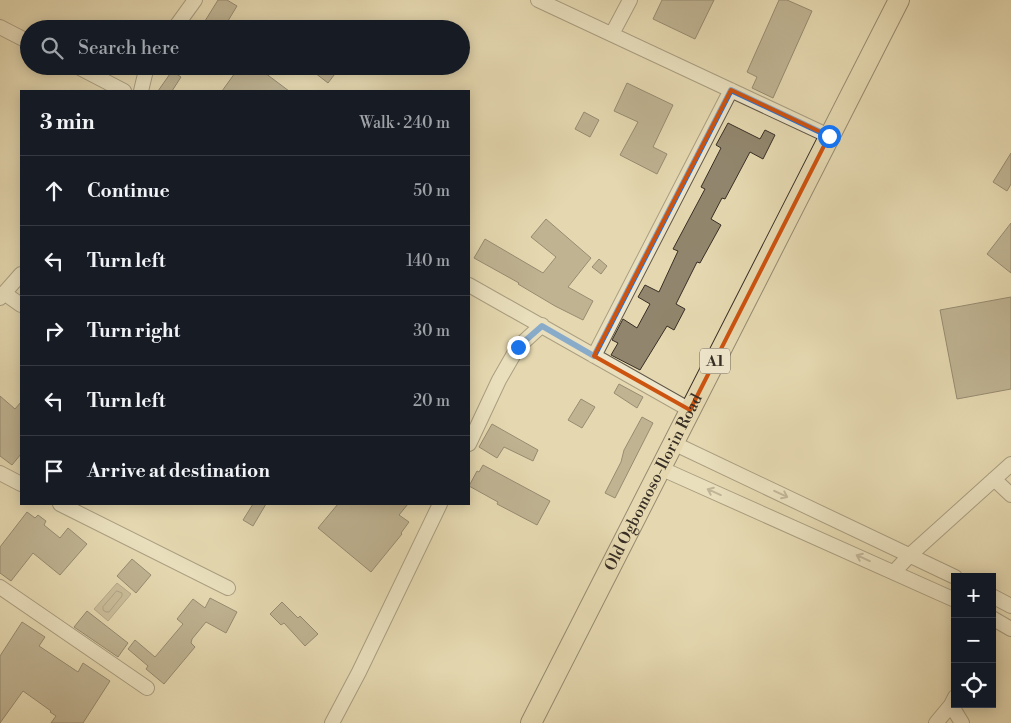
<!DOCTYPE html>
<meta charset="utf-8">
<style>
body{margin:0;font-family:"Libre Bodoni",serif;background:#20242c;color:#f1f3f6}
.controls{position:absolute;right:15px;bottom:15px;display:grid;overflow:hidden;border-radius:0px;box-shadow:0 2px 12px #0003}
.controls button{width:45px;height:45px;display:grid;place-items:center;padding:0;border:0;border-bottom:1px solid #363941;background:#171b24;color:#f1f3f6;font:25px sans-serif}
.stop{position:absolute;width:15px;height:15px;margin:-11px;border:4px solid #1a73e8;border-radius:50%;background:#fff}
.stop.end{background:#1a73e8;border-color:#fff;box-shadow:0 1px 5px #0008}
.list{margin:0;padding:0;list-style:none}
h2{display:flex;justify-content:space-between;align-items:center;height:65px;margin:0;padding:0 20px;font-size:21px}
h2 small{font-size:16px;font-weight:400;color:#9ea1a6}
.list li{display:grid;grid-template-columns:32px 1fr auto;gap:15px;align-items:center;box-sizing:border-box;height:70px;padding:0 20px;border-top:1px solid #363941}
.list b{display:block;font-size:19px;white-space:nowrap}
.list em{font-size:16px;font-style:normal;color:#9ea1a6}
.icon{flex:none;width:28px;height:28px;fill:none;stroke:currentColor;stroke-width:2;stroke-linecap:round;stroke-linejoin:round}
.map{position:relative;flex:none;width:1011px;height:723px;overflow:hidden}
.search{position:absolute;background:#171b24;box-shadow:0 2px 12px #0003;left:20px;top:20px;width:450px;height:55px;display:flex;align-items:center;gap:12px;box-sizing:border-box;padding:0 18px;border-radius:28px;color:#9ea1a6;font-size:19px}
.panel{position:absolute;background:#171b24;box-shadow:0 2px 12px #0003;left:20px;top:90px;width:450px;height:415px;border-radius:0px}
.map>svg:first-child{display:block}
.water{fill:#aa9e81;stroke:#7c715c}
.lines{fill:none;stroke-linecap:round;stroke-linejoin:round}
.shore{stroke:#706653;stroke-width:1}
.building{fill:#91866d;stroke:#372e25}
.minor-casing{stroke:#625848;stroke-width:16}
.highway-casing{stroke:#372e25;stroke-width:22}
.minor{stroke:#eee6cc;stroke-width:14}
.highway{stroke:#e5d8b0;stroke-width:20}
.oneway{stroke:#928a78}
.route{stroke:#1a73e8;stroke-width:6}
.marked{fill:none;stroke:#cd5310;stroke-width:4;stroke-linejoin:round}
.labels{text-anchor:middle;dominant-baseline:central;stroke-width:4;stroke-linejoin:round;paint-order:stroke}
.shield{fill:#eee6cc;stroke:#6e6557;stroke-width:1}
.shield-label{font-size:15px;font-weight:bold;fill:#372e25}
.street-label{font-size:16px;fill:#372e25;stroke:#eee6cc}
</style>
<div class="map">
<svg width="1011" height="723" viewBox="0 0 1011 723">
<rect width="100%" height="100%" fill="#e5d8b0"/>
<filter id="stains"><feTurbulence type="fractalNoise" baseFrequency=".004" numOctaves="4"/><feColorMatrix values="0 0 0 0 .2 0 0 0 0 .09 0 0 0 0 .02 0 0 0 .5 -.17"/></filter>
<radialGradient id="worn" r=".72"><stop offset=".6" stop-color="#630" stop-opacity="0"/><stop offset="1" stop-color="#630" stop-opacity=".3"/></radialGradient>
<path class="water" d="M117,583L131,594L108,621L94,609Z"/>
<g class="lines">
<path class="shore" d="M117,591L122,593V596L109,612H106L103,610V607Z"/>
</g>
<path class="building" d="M218,0H227L237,6L223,29H200Z
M662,0H714L695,39L653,19Z
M779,0H787L812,11L773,98L752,88L757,77L747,72Z
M240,66H270L265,73L289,91H222Z
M306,66H341L328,83Z
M172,71L181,77L172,91H158Z
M627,83L673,105L653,147L667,154L657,174L620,155L638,122L614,111Z
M584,112L599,120L590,137L575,129Z
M728,123L760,139L765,130L775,135L763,159L750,152L725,199L722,198L711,219L721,225L700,263L697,262L676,304L685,309L674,330L667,326L640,370L611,355L618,343L612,340L623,319L637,328L650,304L638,297L645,285L659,292L678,251L673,249L705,189L701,187L721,148L716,145Z
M1011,153V184L1007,191L993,182Z
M546,219L591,258L568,287L593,301L583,320L555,306L518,284L519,283L474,258L485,239L543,273L556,257L531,237Z
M1011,223V273L987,254Z
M599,259L607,266L601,274L592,267Z
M1011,297V389L957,399L940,310Z
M619,384L643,397L637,408L614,393Z
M0,396L15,409L21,402V454L12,465L0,456Z
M581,399L595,407L582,428L568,420Z
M642,417L653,423L615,498L605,493L621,462L624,450Z
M492,424L538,450L533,461L504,447L497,458L479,447Z
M483,465L550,501L537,525L497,504L498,502L469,486L477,471L479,472Z
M253,504H266L253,526L243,520Z
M338,504H408L399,515L409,522L401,533L402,534L371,572L318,528Z
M27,512L35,518L38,515L46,521L44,525L60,538L68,528L87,544L60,575L33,553L11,581L0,573V547Z
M132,559L151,575L136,593L117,576Z
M210,598L237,612L226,633L206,622L192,639L191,643L195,647L164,684L146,669L148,666L128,649L135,640L155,657L183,624L177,619L193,599L205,608Z
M282,602L298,618L300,616L318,634L305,646L284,623L281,625L270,614Z
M87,611L128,643L118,657L74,627Z
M22,622L45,637L39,646L78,672L83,663L110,681L83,723H51L56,716L50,712L51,711L23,691L0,723V656Z"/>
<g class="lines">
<defs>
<path id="minor" d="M538,0L829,136
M0,27L29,42
M174,29L195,0
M612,34L630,0
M76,66L124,91
M141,91L147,66
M469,285L690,410
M4,293L21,305
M0,298L21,274
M594,356L731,90
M673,443L955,577
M469,444L499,380L518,347L542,325
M660,468L955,600
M0,473L21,484
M994,479L1011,495
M60,504L228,588
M894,572L910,555L1011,464
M0,587L147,688
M992,596L1011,606
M992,618L1011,629
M951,705L962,723
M332,723L359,672L440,504
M936,723L951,705L955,697"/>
<g id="highway">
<path id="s1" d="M531,723L899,0"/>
</g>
</defs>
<use href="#minor" class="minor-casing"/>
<use href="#highway" class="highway-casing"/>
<use href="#minor" class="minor"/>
<use href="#highway" class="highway"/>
</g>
<defs><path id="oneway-shaft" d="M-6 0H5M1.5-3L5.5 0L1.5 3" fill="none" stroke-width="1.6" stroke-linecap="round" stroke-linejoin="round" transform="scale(1.25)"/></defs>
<g class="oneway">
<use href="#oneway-shaft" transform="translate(714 492) rotate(-156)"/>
<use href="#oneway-shaft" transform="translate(781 494) rotate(25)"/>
<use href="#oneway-shaft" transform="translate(863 558) rotate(-156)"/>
</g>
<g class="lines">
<path class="route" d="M518,347L542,326L594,356L731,90L829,136"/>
</g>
<path d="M0 0H1011V723H0ZM731,90L829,136L690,410L594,356Z" fill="#e5d8b0" fill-opacity=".55" fill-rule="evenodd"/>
<path class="marked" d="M731,90L829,136L690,410L594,356Z"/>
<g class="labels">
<rect class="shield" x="700" y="348.5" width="30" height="25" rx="4"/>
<g class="shield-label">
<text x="715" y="361">A1</text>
</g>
<g class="street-label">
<text stroke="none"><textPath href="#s1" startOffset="270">Old Ogbomoso-Ilorin Road</textPath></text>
</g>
</g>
<rect width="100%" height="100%" filter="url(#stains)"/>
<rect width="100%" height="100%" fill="url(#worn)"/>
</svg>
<div class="controls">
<button>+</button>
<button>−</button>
<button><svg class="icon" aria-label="locate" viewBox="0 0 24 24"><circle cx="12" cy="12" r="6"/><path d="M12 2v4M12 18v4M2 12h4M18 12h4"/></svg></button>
</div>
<div class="stop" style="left:829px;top:136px"></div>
<div class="stop end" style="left:518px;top:347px"></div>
<div class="search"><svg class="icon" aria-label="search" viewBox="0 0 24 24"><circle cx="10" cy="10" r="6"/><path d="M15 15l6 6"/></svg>Search here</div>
<section class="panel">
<h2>3 min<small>Walk · 240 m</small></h2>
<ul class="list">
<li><svg class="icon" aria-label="ahead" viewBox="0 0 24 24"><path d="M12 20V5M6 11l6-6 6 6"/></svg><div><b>Continue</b></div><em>50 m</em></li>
<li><svg class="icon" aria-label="left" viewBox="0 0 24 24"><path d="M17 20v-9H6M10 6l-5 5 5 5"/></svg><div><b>Turn left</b></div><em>140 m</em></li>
<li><svg class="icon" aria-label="right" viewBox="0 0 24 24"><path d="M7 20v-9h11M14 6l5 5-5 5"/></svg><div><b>Turn right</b></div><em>30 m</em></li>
<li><svg class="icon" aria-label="left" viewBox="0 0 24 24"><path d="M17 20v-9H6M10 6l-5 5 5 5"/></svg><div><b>Turn left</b></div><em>20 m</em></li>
<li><svg class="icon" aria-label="arrive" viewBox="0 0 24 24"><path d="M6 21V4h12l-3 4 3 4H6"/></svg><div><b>Arrive at destination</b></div></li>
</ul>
</section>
</div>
